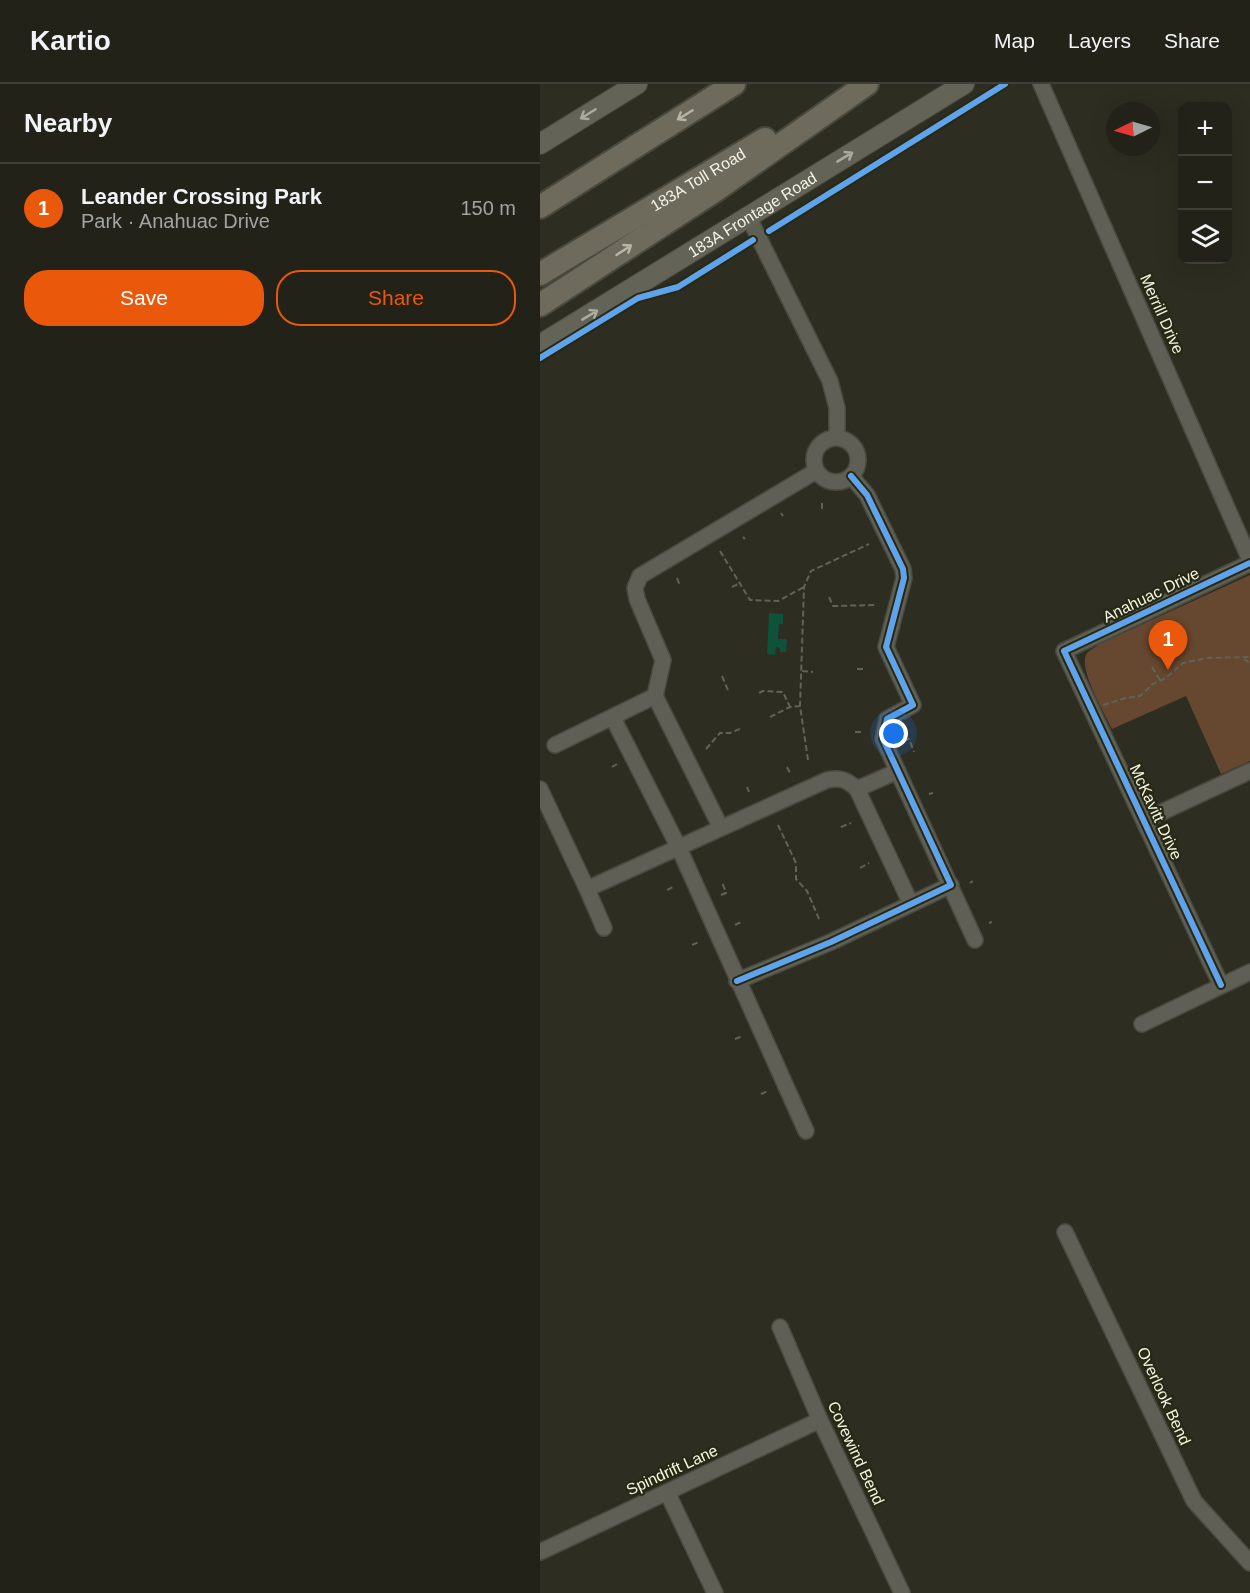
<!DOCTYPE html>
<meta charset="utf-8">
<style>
body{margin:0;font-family:Helvetica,sans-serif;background:#2a2a22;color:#f1f3f6}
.controls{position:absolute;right:18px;top:18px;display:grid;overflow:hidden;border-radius:12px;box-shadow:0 6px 24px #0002}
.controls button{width:54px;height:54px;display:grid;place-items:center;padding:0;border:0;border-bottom:2px solid #3f3f38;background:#222219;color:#f1f3f6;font:30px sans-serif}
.compass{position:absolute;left:566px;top:18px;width:54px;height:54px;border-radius:50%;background:#222219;box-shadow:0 6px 24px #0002;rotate:265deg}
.you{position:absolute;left:354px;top:650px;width:21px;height:21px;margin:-15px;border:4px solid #fff;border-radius:50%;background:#1a73e8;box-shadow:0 0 0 9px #1a73e833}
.badge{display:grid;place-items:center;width:39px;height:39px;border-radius:50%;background:#ea580c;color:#fff;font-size:20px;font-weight:700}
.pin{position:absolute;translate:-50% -50px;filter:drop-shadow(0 2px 3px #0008)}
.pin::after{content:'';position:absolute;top:32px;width:21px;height:18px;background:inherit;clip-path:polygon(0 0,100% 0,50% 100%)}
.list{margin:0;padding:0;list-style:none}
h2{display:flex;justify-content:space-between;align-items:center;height:78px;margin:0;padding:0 24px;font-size:26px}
h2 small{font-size:20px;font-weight:400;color:#a2a4a2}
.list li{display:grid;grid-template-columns:39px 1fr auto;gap:18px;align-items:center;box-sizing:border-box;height:90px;padding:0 24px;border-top:2px solid #3f3f38}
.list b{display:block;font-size:22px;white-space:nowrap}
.list p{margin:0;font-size:20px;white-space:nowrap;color:#a2a4a2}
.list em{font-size:20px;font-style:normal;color:#a2a4a2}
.actions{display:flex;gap:12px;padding:18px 24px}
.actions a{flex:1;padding:14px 0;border:2px solid #ea580c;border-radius:24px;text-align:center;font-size:21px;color:#ea580c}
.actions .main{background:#ea580c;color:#fff}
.icon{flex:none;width:33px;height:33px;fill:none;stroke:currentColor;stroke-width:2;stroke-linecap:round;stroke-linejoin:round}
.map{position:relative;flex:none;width:710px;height:1509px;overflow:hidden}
header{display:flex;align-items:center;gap:36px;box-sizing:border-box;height:84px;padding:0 30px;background:#222219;border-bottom:2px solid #3f3f38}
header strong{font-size:28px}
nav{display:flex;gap:33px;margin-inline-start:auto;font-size:21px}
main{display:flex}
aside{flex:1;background:#222219}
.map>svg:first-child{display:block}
.green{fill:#66472f}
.water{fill:#0e523a}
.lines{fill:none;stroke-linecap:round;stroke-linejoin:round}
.minor-casing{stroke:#494a3f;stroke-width:18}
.major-casing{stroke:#494a3f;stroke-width:22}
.highway-casing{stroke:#494a3f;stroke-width:26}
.path{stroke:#626358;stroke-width:2;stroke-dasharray:6 3;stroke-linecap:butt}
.minor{stroke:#5f5f56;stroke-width:15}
.major{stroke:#646357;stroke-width:20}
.highway{stroke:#6e6a5c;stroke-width:22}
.cycleway-casing{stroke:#282912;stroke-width:10}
.cycleway{stroke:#60a3ed;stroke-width:6}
.oneway{stroke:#abac9e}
.oneway2{stroke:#b7b6a7}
.labels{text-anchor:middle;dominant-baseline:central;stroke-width:4.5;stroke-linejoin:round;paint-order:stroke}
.street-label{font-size:16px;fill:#f2f4e5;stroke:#282912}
</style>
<header>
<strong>Kartio</strong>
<nav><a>Map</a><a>Layers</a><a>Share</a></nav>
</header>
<main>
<aside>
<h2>Nearby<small></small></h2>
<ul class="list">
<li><span class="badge">1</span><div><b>Leander Crossing Park</b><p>Park · Anahuac Drive</p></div><em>150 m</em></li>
</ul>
<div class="actions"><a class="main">Save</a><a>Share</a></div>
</aside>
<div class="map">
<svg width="710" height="1509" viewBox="0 0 710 1509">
<rect width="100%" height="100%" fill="#2d2d21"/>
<path class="green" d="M710,491V677L681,690L646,612L572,645C565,630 537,584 547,569C550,566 556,563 559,560Z"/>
<path class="water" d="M229,529L243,530V540H239L238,555H247L246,568H240V564L236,563L235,571L227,570Z"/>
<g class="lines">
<defs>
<path id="minor" d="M501,0L710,476
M208,132L290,297L297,324V354
M274 376a22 22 0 1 1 44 0a22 22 0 1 1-44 0Z
M311,392L327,411L363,485L364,494L346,563L373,621L347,635L343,655L435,856
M73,634L139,764L266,1047
M15,661L115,612
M358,687L317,705L371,820
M0,705L47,805L287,696C301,693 307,696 317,705
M605,736L710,687
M181,744L115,612L123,576L97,515L95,504L100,492L276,387
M47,805L64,844
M197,897L291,858L411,801
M681,901L524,567L710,479
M602,940L710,888
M525,1148L654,1417L710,1479
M240,1243L280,1336L362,1509
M127,1408L175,1509
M0,1468L280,1336"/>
<g id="major">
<path d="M0,60L97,0"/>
<path id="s1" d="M0,261L424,0"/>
</g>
<g id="highway">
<path d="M0,123L194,0"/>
<path id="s2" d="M0,190L225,55"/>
<path d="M0,221L176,106L327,0"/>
</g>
</defs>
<use href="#minor" class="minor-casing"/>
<use href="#major" class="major-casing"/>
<use href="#highway" class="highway-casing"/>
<path class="path" d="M282,425V416
M241,429L243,432
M203,453L205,455
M180,467L210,516L238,517L264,503
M137,494L140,502
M192,503L200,499
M289,513L293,522L335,521
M704,575L710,579
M612,583L620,596
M317,585H324
M262,587L273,588
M182,592L188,606
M219,609L223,607L243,608L250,623
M563,621L586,614L600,612L613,600L626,594L643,579L667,574L710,573
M230,633L250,623L260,622
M315,648H322
M364,657L369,655L374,668
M166,665L180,649H190L202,644
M268,676L260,622L264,503L271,487L329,460
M72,683L77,680
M247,683L250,689
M207,703L209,708
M389,710L393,709
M238,741L256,779V795L267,807L279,835
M301,743L311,739
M320,784L329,779
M430,799L433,797
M127,806L135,802
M181,811L186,809L182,798
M449,839L452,838
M195,841L201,838
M152,861L159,858
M195,955L203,952
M221,1010L228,1007"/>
<use href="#minor" class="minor"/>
<use href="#major" class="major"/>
<use href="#highway" class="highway"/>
<defs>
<path id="cycleway" d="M229,147L465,0
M0,274L98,214L138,203L213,156
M197,897L291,858L411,801L343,655L347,635L373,621L346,563L364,494L363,485L327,411L311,392
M681,901L524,567L710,479"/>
</defs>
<use href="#cycleway" class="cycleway-casing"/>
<use href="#cycleway" class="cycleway"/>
</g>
<defs><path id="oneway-shaft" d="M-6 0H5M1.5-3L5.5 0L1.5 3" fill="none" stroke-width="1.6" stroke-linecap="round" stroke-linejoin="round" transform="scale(1.5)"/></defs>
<g class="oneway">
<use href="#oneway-shaft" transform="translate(48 30) rotate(148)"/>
<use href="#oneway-shaft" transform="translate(305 73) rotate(-31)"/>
<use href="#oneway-shaft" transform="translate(50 231) rotate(-31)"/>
</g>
<g class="oneway2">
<use href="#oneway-shaft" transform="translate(145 31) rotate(148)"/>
<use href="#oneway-shaft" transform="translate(84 166) rotate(-33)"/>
</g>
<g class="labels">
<g class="street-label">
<text stroke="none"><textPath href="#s2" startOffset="184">183A Toll Road</textPath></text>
<text stroke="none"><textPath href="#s1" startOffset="249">183A Frontage Road</textPath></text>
<text transform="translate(622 230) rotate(66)">Merrill Drive</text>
<text transform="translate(611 511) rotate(-26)">Anahuac Drive</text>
<text transform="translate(616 728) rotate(65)">McKavitt Drive</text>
<text transform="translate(624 1312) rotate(65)">Overlook Bend</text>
<text transform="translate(316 1369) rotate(65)">Covewind Bend</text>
<text transform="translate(132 1386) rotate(-25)">Spindrift Lane</text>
</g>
</g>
</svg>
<div class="controls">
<button>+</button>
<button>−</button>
<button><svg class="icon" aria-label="layers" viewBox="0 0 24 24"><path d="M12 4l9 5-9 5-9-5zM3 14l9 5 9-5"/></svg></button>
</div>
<svg class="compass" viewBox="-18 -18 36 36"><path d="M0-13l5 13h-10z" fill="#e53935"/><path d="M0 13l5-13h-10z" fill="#a2a4a2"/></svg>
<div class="you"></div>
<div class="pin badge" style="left:628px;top:586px">1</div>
</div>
</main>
